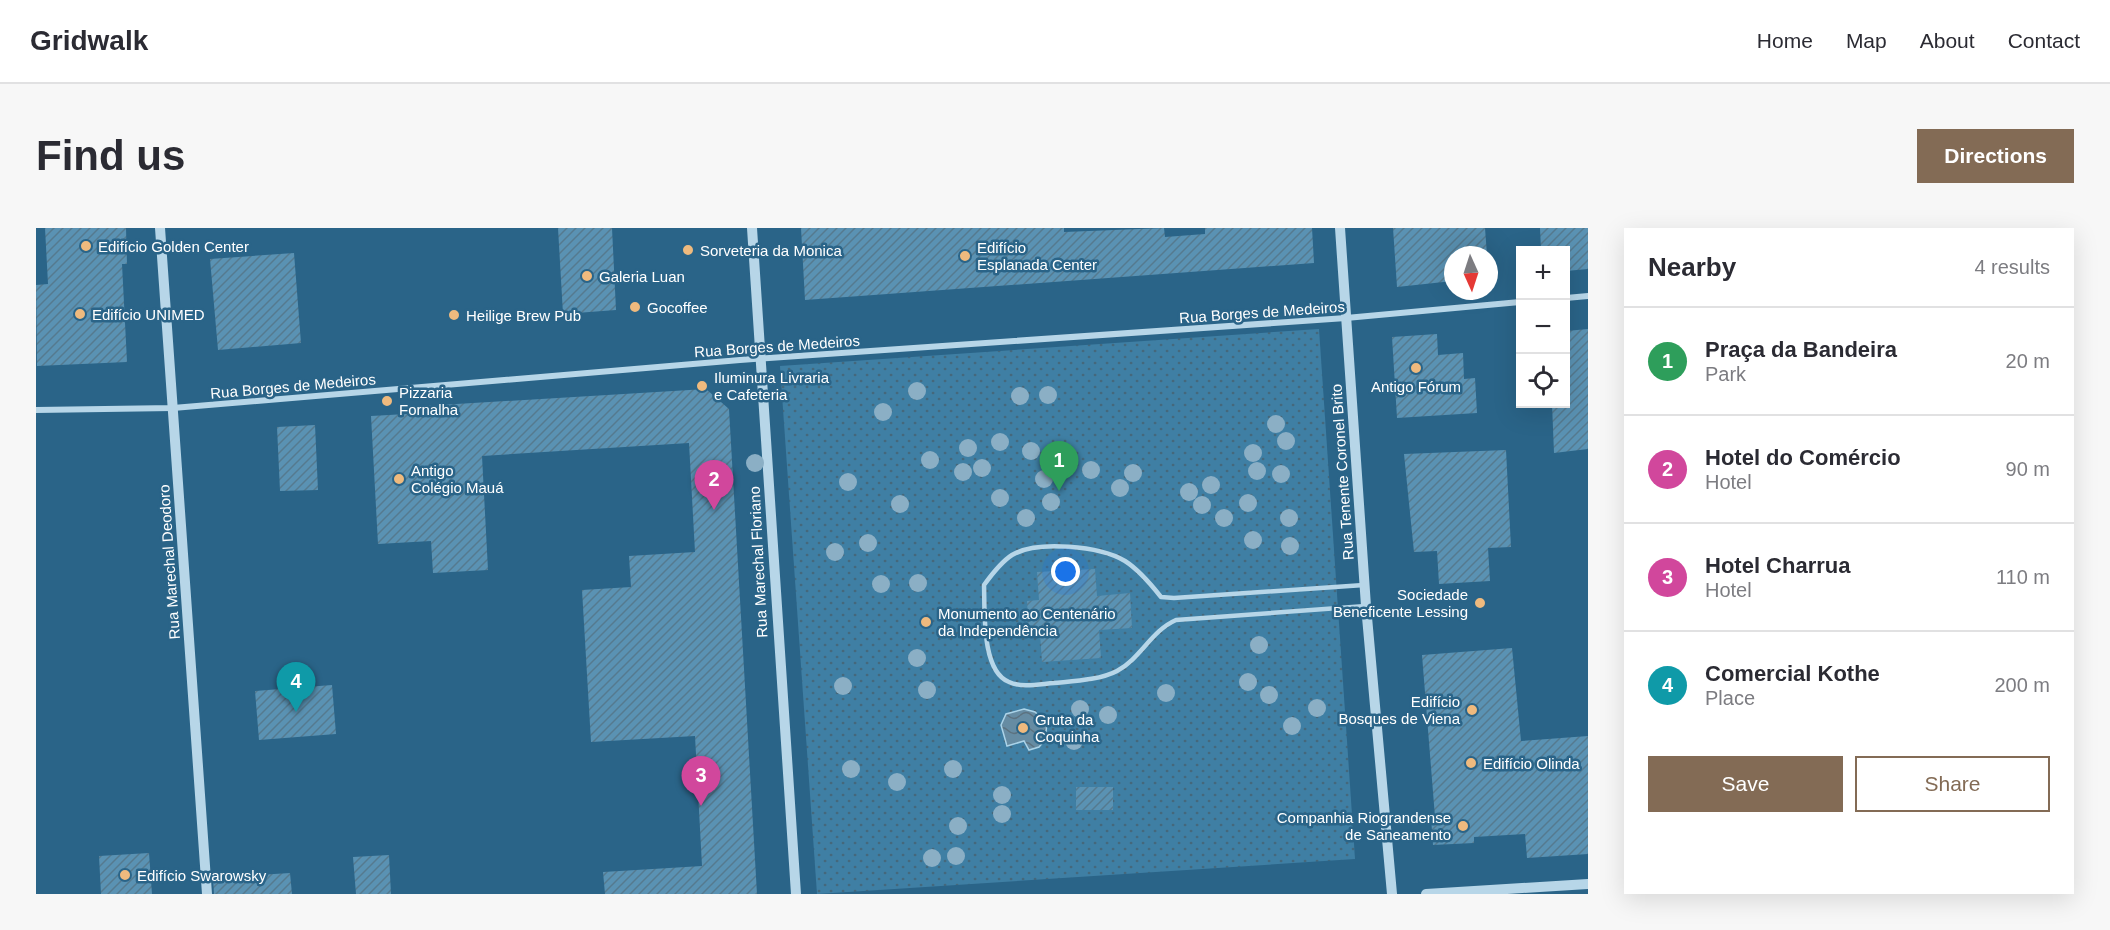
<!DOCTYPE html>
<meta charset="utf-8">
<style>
body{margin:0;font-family:Arial,sans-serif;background:#f7f7f7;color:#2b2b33}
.controls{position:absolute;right:18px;top:18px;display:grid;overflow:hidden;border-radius:0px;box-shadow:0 6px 24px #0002}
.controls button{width:54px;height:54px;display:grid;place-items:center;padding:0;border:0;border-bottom:2px solid #e1e1e2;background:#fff;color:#2b2b33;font:30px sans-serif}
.compass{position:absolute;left:1408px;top:18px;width:54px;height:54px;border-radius:50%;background:#fff;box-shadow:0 6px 24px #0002;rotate:177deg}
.you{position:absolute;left:1030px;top:344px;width:21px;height:21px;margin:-15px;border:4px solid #fff;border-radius:50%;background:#1a73e8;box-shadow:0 0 0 9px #1a73e833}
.badge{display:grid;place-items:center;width:39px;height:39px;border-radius:50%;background:#836b55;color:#fff;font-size:20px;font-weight:700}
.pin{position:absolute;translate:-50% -50px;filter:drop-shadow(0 2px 3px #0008)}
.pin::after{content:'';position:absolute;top:32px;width:21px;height:18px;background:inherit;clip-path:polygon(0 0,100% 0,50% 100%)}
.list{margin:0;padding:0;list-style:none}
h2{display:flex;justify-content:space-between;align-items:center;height:78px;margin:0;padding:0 24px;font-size:26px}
h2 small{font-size:20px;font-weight:400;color:#7c7c81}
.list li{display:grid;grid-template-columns:39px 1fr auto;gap:18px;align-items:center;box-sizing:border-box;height:108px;padding:0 24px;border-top:2px solid #e1e1e2}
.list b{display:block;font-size:22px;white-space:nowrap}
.list p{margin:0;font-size:20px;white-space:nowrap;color:#7c7c81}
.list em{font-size:20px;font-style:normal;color:#7c7c81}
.actions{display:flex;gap:12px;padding:18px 24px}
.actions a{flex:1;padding:14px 0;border:2px solid #836b55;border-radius:0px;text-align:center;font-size:21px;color:#836b55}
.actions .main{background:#836b55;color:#fff}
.icon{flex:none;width:33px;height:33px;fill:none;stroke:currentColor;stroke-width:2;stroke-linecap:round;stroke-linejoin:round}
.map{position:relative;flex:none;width:1552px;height:666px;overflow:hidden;border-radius:0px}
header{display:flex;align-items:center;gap:36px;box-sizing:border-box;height:84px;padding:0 30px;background:#fff;border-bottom:2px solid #e1e1e2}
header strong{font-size:28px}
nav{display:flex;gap:33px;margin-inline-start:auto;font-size:21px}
.intro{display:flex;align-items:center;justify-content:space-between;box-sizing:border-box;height:144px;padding:0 36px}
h1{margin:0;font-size:42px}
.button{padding:15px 27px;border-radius:0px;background:#836b55;color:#fff;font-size:21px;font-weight:700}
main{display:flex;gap:36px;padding:0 36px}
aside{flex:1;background:#fff;border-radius:0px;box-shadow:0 6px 24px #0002}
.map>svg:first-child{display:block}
.park{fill:url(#park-dots)}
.water{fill:url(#water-waves);stroke:#abd3e8;stroke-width:1.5}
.building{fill:url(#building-hatch)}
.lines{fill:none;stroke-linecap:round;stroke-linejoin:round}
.service{stroke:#b7d6e8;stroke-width:4.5}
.minor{stroke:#b7d6e8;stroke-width:6}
.tertiary{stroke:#b7d6e8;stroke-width:10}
.tree{fill:#8bafc5}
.poi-dot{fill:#efba7e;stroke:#2a6488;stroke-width:2}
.labels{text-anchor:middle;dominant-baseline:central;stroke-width:5;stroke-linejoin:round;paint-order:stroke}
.poi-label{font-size:15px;fill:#fff;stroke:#2a6488;text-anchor:start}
.street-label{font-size:15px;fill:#fff;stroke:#2a6488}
</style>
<header>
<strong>Gridwalk</strong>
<nav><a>Home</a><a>Map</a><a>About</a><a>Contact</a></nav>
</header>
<div class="intro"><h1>Find us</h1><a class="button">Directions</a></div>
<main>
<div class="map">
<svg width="1552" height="666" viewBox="0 0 1552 666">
<defs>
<pattern id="park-dots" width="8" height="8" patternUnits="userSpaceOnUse" patternTransform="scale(1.5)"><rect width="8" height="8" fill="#3f7fa4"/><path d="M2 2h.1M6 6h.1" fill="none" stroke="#45687c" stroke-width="1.8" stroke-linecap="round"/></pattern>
<pattern id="water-waves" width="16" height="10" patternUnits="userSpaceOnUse" patternTransform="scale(1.5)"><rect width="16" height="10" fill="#668ca3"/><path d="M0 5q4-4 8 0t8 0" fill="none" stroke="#5c7280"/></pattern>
<pattern id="building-hatch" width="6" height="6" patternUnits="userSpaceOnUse" patternTransform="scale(1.5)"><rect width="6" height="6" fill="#5a92b3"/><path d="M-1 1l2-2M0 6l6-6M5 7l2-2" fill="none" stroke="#557a8f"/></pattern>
</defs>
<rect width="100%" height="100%" fill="#2a6488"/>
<path class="park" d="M1283,101L1319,631L781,666L744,138Z"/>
<path class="water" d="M988,481L999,484L1011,495L1009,512L1003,519L993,522L988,513L971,518L965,497L970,486Z"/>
<path class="building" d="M9,0H90L91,36H86L91,134L1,138L0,57L12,56Z
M522,0H576L580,82L527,86Z
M765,0H1028V4L1128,0L1129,9L1169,6V0H1276L1278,35L769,72Z
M1357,0H1449L1451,27H1417V53L1361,59Z
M1504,0H1552V41L1530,43V22H1505Z
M258,25L265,115L182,122L174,31Z
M1552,101V221L1518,225L1516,176H1530V103Z
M1401,106L1402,127L1427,125L1428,151L1439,150L1441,185L1361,190L1356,109Z
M670,161L693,181L721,666H569L567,644L666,638L659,508L555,514L546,362L595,359L593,328L659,324L653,215L446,228L452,342L397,345L395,313L342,316L335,188L388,185L387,178Z
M279,197L282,262L244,263L241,199Z
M1470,222L1475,319L1452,320L1454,353L1403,356L1401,323L1378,324L1368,226Z
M1059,341L1061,368L1094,365L1096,400L1063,402L1065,430L1006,434L1004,406L993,407L991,373L1003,372L1001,344Z
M1476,420L1485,513L1552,508V626L1491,630L1489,606L1438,609V615L1397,617L1395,589H1399L1386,427Z
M296,457L300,506L223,512L219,463Z
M1040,559H1077V582H1040Z
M113,625L116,666H65L63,628Z
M353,627L355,666H320L317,629Z
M254,645L256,666H178L177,650Z"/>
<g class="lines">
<path class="service" d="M1328,357L1138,370L1125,369C1114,355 1103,342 1089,333C1064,318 1001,312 976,327C965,334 956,346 948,357C949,382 945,443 973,454C986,460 1004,456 1018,455C1038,453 1064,452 1081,443C1105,430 1115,403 1140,392L1330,378"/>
<path class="minor" d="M1530,70L1552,68
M0,182L137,180L704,132L1310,90L1484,74"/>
<path class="tertiary" d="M124,0L171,666
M716,0L760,666
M1304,0L1330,378L1356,666
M1390,666L1552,656"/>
</g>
<g class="tree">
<circle cx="881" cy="163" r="9"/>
<circle cx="1012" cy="167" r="9"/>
<circle cx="984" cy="168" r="9"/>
<circle cx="847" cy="184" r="9"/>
<circle cx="1240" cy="196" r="9"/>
<circle cx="1250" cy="213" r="9"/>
<circle cx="964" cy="214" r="9"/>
<circle cx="932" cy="220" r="9"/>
<circle cx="995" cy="223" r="9"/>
<circle cx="1217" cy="225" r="9"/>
<circle cx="894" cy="232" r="9"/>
<circle cx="719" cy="235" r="9"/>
<circle cx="946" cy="240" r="9"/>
<circle cx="1055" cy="242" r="9"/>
<circle cx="1221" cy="243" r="9"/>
<circle cx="927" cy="244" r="9"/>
<circle cx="1097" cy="245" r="9"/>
<circle cx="1245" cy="246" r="9"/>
<circle cx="1008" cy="251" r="9"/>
<circle cx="812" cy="254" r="9"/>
<circle cx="1175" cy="257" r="9"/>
<circle cx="1084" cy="260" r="9"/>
<circle cx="1153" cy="264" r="9"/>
<circle cx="964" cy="270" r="9"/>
<circle cx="1015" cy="274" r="9"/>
<circle cx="1212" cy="275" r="9"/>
<circle cx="864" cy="276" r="9"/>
<circle cx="1166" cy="277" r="9"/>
<circle cx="990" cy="290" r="9"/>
<circle cx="1188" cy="290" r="9"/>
<circle cx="1253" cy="290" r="9"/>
<circle cx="1217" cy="312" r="9"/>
<circle cx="832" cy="315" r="9"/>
<circle cx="1254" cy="318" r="9"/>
<circle cx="799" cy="324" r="9"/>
<circle cx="882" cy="355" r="9"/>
<circle cx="845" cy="356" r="9"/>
<circle cx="1223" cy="417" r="9"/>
<circle cx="881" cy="430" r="9"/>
<circle cx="1212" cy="454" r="9"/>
<circle cx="807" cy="458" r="9"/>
<circle cx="891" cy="462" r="9"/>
<circle cx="1130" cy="465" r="9"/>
<circle cx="1233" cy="467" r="9"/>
<circle cx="1281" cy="480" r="9"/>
<circle cx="1044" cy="481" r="9"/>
<circle cx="1072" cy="487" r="9"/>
<circle cx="1256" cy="498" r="9"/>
<circle cx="1038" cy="513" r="9"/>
<circle cx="815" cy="541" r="9"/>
<circle cx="917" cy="541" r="9"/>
<circle cx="861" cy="554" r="9"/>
<circle cx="966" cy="567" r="9"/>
<circle cx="966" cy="586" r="9"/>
<circle cx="922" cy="598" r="9"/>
<circle cx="920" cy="628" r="9"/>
<circle cx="896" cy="630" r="9"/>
</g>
<g class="poi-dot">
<circle cx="50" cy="18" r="6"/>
<circle cx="652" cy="22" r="6"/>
<circle cx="929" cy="28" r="6"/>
<circle cx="551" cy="48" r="6"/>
<circle cx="599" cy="79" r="6"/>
<circle cx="44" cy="86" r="6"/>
<circle cx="418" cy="87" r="6"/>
<circle cx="1380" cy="140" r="6"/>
<circle cx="666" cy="158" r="6"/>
<circle cx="351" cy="173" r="6"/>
<circle cx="363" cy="251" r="6"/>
<circle cx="1444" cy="375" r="6"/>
<circle cx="890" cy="394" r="6"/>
<circle cx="1436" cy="482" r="6"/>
<circle cx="987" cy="500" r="6"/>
<circle cx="1435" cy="535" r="6"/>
<circle cx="1427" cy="598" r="6"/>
<circle cx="89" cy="647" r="6"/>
</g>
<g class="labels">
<g class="poi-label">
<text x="62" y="18">Edifício Golden Center</text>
<text x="941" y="19">Edifício<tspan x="941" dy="17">Esplanada Center</tspan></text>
<text x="664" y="22">Sorveteria da Monica</text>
<text x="563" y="48">Galeria Luan</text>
<text x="611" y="79">Gocoffee</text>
<text x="56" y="86">Edifício UNIMED</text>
<text x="430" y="87">Heilige Brew Pub</text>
<text x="678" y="149">Iluminura Livraria<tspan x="678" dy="17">e Cafeteria</tspan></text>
<text x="1380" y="158" text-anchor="middle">Antigo Fórum</text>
<text x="363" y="164">Pizzaria<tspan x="363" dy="17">Fornalha</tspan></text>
<text x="375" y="242">Antigo<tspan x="375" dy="17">Colégio Mauá</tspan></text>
<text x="1432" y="366" text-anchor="end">Sociedade<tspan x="1432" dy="17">Beneficente Lessing</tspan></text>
<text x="902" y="385">Monumento ao Centenário<tspan x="902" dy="17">da Independência</tspan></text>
<text x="1424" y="473" text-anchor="end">Edifício<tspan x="1424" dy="17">Bosques de Viena</tspan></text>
<text x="999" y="491">Gruta da<tspan x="999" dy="17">Coquinha</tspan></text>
<text x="1447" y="535">Edifício Olinda</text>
<text x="1415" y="589" text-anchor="end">Companhia Riograndense<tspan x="1415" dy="17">de Saneamento</tspan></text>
<text x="101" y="647">Edifício Swarowsky</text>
</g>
<g class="street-label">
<text transform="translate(1226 84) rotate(-4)">Rua Borges de Medeiros</text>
<text transform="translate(741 118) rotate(-4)">Rua Borges de Medeiros</text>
<text transform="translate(257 158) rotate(-5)">Rua Borges de Medeiros</text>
<text transform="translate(1306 244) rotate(-94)">Rua Tenente Coronel Brito</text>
<text transform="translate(133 334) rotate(-94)">Rua Marechal Deodoro</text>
<text transform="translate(722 334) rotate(-93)">Rua Marechal Floriano</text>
</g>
</g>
</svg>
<div class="controls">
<button>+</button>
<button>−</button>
<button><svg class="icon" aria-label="locate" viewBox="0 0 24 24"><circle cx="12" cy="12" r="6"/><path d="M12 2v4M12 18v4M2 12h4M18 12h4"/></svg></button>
</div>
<svg class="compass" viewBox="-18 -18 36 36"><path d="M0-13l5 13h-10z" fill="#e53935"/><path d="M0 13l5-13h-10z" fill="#7c7c81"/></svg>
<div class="you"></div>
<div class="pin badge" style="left:1023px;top:263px;background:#2e9e5b">1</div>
<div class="pin badge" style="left:678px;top:282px;background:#d1479c">2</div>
<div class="pin badge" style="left:665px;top:578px;background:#d1479c">3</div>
<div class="pin badge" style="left:260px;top:484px;background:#0f9aa8">4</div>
</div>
<aside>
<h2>Nearby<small>4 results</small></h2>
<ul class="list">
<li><span class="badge" style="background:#2e9e5b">1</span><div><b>Praça da Bandeira</b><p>Park</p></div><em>20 m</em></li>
<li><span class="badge" style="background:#d1479c">2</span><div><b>Hotel do Comércio</b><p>Hotel</p></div><em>90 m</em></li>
<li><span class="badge" style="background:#d1479c">3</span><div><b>Hotel Charrua</b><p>Hotel</p></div><em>110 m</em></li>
<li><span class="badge" style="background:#0f9aa8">4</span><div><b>Comercial Kothe</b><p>Place</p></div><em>200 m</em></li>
</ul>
<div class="actions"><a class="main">Save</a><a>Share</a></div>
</aside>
</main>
